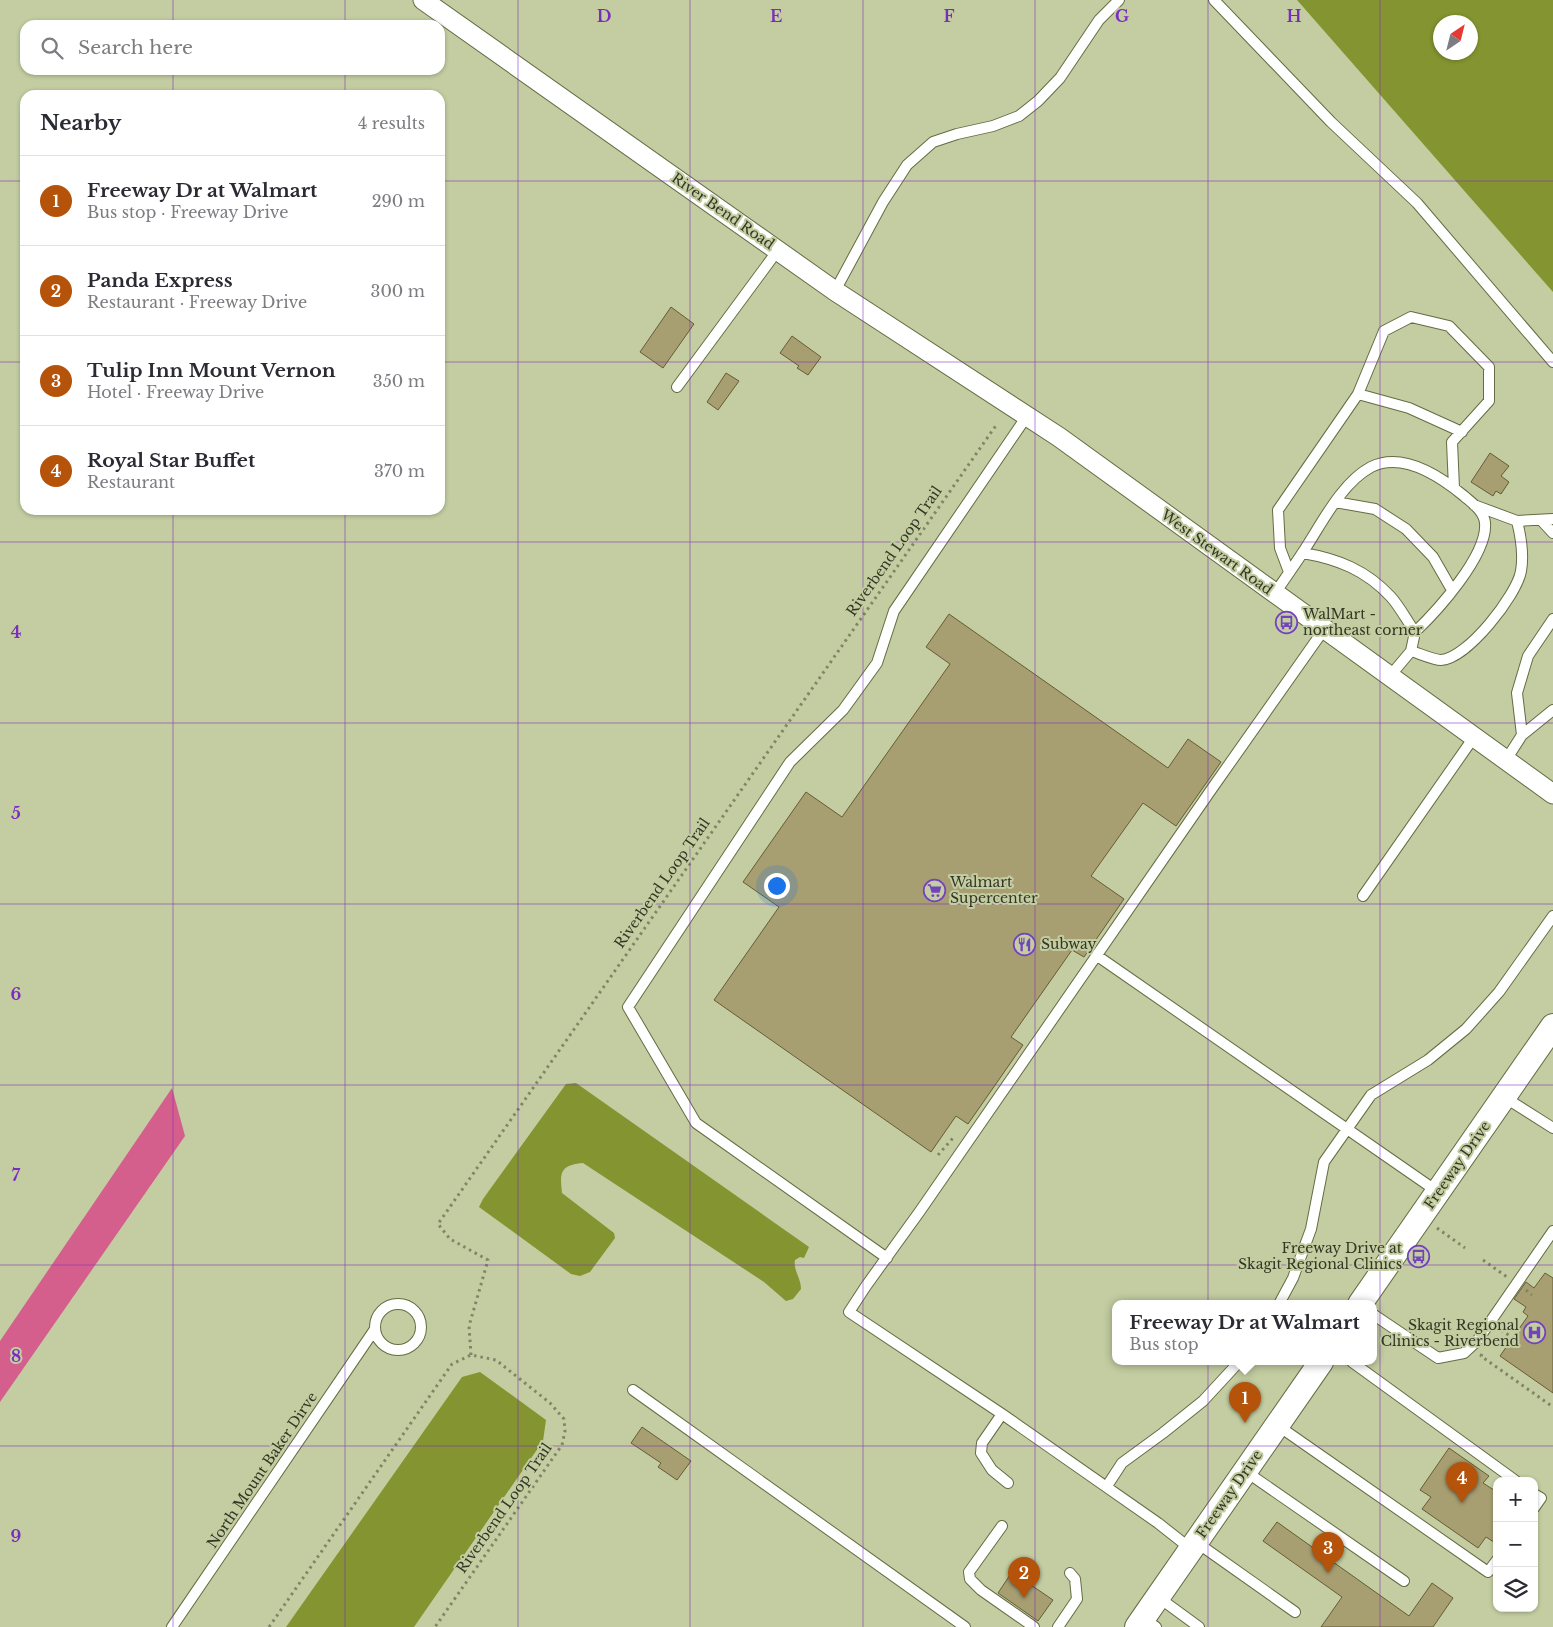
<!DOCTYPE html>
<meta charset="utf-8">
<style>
body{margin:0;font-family:"Libre Baskerville",serif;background:#f7f7f7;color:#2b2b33}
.controls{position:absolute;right:15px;bottom:15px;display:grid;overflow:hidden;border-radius:10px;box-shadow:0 1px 4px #0004}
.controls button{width:45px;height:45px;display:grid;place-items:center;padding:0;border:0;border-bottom:1px solid #e1e1e2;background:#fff;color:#2b2b33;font:25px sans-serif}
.compass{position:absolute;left:1433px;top:15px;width:45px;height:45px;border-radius:50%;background:#fff;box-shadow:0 1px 4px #0004;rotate:35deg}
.you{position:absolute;left:776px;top:885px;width:18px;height:18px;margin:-12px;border:4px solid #fff;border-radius:50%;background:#1a73e8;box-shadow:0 0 0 8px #1a73e833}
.badge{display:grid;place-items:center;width:32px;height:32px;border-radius:50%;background:#b45309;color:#fff;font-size:16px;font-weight:700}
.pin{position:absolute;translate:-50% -41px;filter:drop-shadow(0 1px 2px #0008)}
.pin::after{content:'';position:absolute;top:26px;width:18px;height:15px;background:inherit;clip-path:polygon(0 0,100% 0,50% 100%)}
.popup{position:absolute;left:1112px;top:1300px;width:265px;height:65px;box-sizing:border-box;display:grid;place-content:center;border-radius:10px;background:#fff;filter:drop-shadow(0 1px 4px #0005);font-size:16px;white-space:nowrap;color:#7c7c81}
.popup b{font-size:19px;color:#2b2b33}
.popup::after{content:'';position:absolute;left:50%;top:100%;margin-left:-10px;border:10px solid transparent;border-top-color:#fff}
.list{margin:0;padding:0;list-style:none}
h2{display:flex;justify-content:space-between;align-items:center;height:65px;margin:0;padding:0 20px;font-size:21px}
h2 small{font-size:16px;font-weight:400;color:#7c7c81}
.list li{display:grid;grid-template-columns:32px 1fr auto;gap:15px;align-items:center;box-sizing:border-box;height:90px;padding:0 20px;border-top:1px solid #e1e1e2}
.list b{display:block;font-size:19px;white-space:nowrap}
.list p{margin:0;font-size:16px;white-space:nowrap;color:#7c7c81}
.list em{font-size:16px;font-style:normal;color:#7c7c81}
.icon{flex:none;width:28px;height:28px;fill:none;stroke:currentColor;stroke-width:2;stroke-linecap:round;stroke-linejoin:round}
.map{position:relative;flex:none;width:1553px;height:1627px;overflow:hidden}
.search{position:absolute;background:#fff;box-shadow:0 1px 4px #0004;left:20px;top:20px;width:425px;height:55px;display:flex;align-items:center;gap:12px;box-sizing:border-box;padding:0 18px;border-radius:15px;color:#7c7c81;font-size:19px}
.panel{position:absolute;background:#fff;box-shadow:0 1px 4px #0004;left:20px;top:90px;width:425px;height:425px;border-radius:15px}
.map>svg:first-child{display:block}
.forest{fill:#d45e8c}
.water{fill:#849430;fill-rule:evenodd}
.building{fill:#a79e72;stroke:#665d33}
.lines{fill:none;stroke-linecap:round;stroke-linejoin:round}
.service-casing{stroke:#646c43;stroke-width:12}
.minor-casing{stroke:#646c43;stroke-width:21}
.tertiary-casing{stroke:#646c43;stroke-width:26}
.path{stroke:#7f8666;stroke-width:3;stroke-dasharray:2.5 4;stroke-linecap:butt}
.service{stroke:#fff;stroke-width:10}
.minor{stroke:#fff;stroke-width:19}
.tertiary{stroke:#fff;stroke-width:24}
.grid{fill:none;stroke:#7b2cbf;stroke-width:1;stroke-opacity:0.55}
.labels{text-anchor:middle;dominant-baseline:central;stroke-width:4;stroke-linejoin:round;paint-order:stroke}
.street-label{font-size:14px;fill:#323624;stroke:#c3cda1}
.poi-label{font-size:14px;fill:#323624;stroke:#c3cda1;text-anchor:start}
.grid-label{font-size:16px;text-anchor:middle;font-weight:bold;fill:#7b2cbf;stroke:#c3cda1;stroke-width:4;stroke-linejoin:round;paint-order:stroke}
</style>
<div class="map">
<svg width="1553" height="1627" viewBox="0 0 1553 1627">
<rect width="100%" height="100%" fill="#c3cda1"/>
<path class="forest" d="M172,1088L185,1136L0,1402V1341Z"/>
<path class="water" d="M1297,0H1553V292ZM1440,22H1470V52H1440Z
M576,1083L809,1247L804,1258L800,1257L795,1260C793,1270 801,1278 801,1289L793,1299L786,1301L764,1282L583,1163C559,1165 560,1174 562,1193L614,1233L615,1238L590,1272L580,1276L571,1274L479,1207L483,1199L566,1084Z
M480,1372L546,1420L543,1441L414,1627H286L462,1377Z"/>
<path class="building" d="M671,307L694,324L663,368L640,352Z
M792,336L821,357L808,375L797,368L799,366L780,353Z
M726,373L739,381L718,410L707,402Z
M1490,453L1509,466L1501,476L1509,482L1501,494L1496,491L1493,496L1471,482Z
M949,614L1168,768L1188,739L1221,762L1176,826L1143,803L1091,876L1124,899L1084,957L1072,950L1011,1037L1023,1045L968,1124L956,1116L931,1152L714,1000L779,907L743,882L806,792L842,817L950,664L926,647Z
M1545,1273L1553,1278V1393L1500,1356L1528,1316L1523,1312L1526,1307L1514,1299L1526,1282L1534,1288Z
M642,1427L691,1461L677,1480L658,1467L661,1463L631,1443Z
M1449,1448L1489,1476L1483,1483L1497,1492V1544L1486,1537L1478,1548L1422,1509L1431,1497L1420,1490Z
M1277,1522L1409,1616L1432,1583L1453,1598L1433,1627H1321L1342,1597L1263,1541Z
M1012,1572L1053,1600L1038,1621L998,1593Z"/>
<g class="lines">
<defs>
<path id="service" d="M1214,0L1331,122L1417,203L1553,362
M835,291L883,202L907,165L933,142L957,134L993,126L1019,116L1038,101L1060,78L1099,20L1119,0
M677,387L778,250
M1358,394L1409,408L1462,432
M1335,502L1375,509L1406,529L1433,557L1452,590
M1474,505L1517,521L1553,519
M1541,520L1553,533
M1303,553C1338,559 1366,570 1391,597C1400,607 1407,621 1415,632L1411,651
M1289,572L1280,548L1278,510L1358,394L1384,331L1411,317L1449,326L1489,367V401L1452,442L1454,488
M1275,593C1284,580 1294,566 1303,552C1321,525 1341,483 1371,467C1403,451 1441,477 1464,496C1472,503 1484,511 1485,523C1488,555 1437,611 1415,632
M1390,676L1411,651C1418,653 1434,660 1441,660C1467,659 1517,595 1521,571C1524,554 1521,537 1517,521
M1522,735L1517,693L1528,656L1553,619
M1506,760L1522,735L1553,710
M1363,896L1474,737
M1096,955L1438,1192
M1504,1097L1553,1128
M887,1258L696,1123L628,1007L790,762L843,710L877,663L894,611L1027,416
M375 1327a23 23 0 1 1 46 0a23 23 0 1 1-46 0Z
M1279,1304L1293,1278L1311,1229L1324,1162L1364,1105L1371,1095L1428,1060L1466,1029L1499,992L1553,916
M1374,1315L1438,1358L1464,1353L1477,1341L1553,1231
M1352,1362L1516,1481
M633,1390L965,1627
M1002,1414L982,1443L981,1453L992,1470L1008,1483
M1277,1425L1488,1572L1497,1560
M1245,1471L1404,1581
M1107,1486L1122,1463L1163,1433L1203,1401L1239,1362
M1534,1494L1541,1498L1534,1508
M1002,1526L969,1572L970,1579L981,1590L1034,1627
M1196,1542L1295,1612
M1191,1549L1158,1523L1002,1414L849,1312L866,1286L920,1211L1211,790L1325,628
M1158,1597L1199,1627
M1143,1618L1156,1627
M172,1627L375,1329
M1058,1627L1077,1599L1075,1579L1070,1573"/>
<path id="minor" d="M423,0L835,291L1059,437L1553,794"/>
<path id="tertiary" d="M1360,1304L1553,1026
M1137,1627L1321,1362"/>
</defs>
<use href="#service" class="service-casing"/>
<use href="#minor" class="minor-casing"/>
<use href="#tertiary" class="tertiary-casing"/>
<path class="path" d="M938,1155L953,1138
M1437,1228L1465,1248
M1483,1260L1507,1277
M1526,1290L1532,1295
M1501,1330L1513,1338
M1482,1354L1481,1356L1553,1407
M471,1355L469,1326L488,1260L450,1239L438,1224L997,424
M269,1627L452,1364L471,1355L496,1360L550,1403L564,1419L565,1431L562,1445L435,1627"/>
<use href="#service" class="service"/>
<use href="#minor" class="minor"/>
<use href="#tertiary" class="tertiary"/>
</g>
<path class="grid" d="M173,0V25M345,0V25M518,0V1627M690,0V1627M863,0V1627M1035,0V1627M1208,0V1627M1380,0V1627M173,70V95M345,70V95M0,181H25M440,181H1553M0,362H25M440,362H1553M173,510V1627M345,510V1627M0,542H1553M0,723H1553M0,904H1553M0,1085H1553M0,1265H1553M0,1446H1553"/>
<defs>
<symbol id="bus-ring" viewBox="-11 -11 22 22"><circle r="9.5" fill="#c3cda1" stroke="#7343bb" stroke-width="1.5"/><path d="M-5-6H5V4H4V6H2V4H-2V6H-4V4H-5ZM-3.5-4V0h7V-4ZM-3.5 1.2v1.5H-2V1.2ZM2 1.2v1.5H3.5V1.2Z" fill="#7343bb"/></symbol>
<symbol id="supermarket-ring" viewBox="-11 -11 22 22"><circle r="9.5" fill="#c3cda1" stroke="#7343bb" stroke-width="1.5"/><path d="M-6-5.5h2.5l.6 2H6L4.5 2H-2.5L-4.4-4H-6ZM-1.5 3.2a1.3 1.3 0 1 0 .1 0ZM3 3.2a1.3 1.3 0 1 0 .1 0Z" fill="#7343bb"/></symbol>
<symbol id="restaurant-ring" viewBox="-11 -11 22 22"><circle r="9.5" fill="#c3cda1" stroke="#7343bb" stroke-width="1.5"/><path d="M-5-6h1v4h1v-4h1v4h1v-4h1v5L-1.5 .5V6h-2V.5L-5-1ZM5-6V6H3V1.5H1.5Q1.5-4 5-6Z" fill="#7343bb"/></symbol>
<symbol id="hospital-ring" viewBox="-11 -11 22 22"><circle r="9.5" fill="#c3cda1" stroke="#7343bb" stroke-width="1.5"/><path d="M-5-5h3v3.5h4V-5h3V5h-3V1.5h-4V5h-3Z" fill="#7343bb"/></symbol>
</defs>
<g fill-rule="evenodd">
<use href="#bus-ring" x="1274" y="610" width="25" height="25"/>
<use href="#supermarket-ring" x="922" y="878" width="25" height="25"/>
<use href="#restaurant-ring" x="1012" y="932" width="25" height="25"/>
<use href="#bus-ring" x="1406" y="1244" width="25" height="25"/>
<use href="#hospital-ring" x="1522" y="1320" width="25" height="25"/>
</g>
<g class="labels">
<g class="street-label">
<text transform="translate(723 211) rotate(35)">River Bend Road</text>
<text transform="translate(894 551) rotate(-55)">Riverbend Loop Trail</text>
<text transform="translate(1217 552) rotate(36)">West Stewart Road</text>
<text transform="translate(662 883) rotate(-55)">Riverbend Loop Trail</text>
<text transform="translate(1457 1165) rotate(-55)">Freeway Drive</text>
<text transform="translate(262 1470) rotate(-56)">North Mount Baker Dirve</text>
<text transform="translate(1229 1494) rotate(-55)">Freeway Drive</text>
<text transform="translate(504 1508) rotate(-55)">Riverbend Loop Trail</text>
</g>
<g class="poi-label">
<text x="1303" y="614">WalMart -<tspan x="1303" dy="16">northeast corner</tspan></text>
<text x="950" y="882">Walmart<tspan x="950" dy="16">Supercenter</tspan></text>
<text x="1041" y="944">Subway</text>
<text x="1402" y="1248" text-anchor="end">Freeway Drive at<tspan x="1402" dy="16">Skagit Regional Clinics</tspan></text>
<text x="1519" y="1325" text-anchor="end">Skagit Regional<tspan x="1519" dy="16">Clinics - Riverbend</tspan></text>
</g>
</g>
<g class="grid-label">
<text x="604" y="22">D</text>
<text x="776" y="22">E</text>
<text x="949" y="22">F</text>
<text x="1122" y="22">G</text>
<text x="1294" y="22">H</text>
<text x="16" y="638">4</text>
<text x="16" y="819">5</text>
<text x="16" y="1000">6</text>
<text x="16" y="1181">7</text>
<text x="16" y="1362">8</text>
<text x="16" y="1542">9</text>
</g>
</svg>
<div class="controls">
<button>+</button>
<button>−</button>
<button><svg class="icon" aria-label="layers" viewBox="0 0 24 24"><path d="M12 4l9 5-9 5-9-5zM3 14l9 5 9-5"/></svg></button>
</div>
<svg class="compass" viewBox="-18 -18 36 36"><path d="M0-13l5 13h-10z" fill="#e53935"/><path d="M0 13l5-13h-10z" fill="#7c7c81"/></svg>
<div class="you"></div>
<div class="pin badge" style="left:1245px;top:1423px">1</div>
<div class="popup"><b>Freeway Dr at Walmart</b>Bus stop</div>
<div class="pin badge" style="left:1024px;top:1598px">2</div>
<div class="pin badge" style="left:1328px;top:1573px">3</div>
<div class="pin badge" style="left:1462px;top:1503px">4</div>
<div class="search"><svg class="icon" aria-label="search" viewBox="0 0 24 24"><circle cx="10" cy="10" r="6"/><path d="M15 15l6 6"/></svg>Search here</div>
<section class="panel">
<h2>Nearby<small>4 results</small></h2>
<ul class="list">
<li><span class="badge">1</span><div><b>Freeway Dr at Walmart</b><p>Bus stop · Freeway Drive</p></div><em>290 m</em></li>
<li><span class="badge">2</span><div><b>Panda Express</b><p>Restaurant · Freeway Drive</p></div><em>300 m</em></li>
<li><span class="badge">3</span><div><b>Tulip Inn Mount Vernon</b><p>Hotel · Freeway Drive</p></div><em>350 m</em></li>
<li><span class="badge">4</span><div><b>Royal Star Buffet</b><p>Restaurant</p></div><em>370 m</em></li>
</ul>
</section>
</div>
